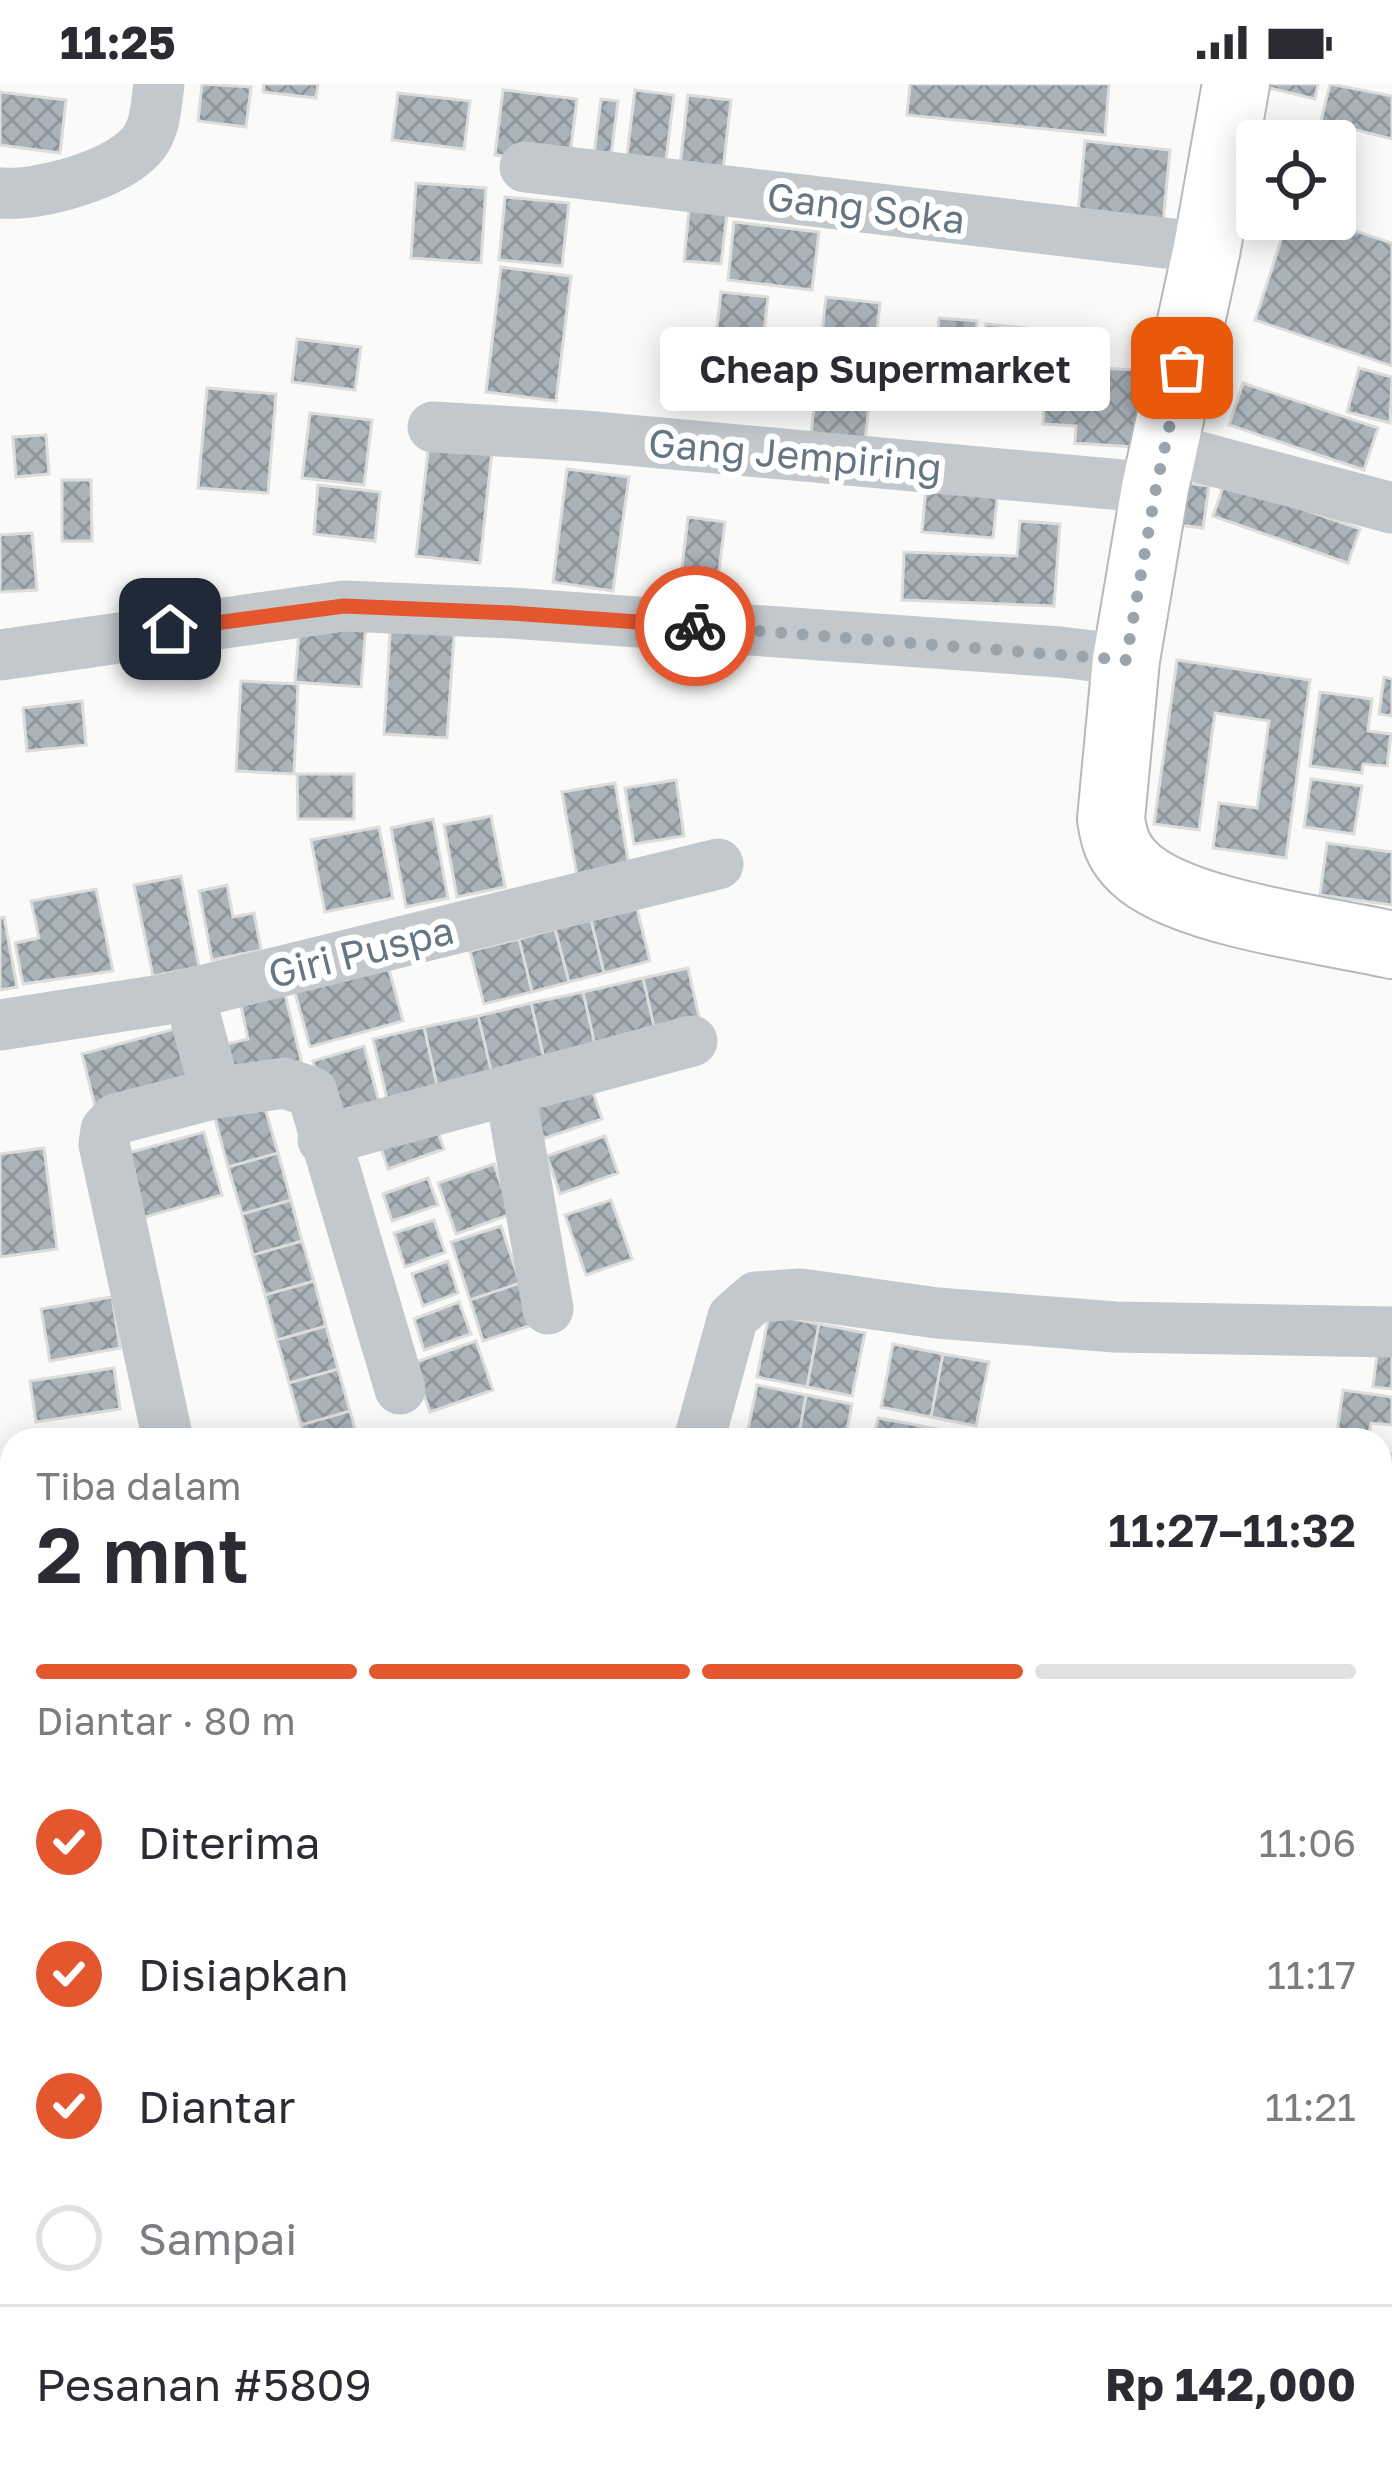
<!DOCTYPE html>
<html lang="id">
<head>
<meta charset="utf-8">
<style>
	:root { --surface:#fff; --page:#f7f7f7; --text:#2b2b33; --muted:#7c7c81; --line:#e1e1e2; --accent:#e4572e }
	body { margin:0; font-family:"Golos Text",sans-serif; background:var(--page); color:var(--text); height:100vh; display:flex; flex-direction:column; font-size:45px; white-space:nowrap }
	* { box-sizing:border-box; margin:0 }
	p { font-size:39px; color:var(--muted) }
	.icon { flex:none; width:66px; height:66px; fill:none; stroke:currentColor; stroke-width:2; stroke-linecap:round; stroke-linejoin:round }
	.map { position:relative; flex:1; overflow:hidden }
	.panel { position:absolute; left:0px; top:1344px; width:1392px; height:1059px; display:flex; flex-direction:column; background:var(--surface); border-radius:36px 36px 0 0; box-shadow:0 6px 30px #0003 }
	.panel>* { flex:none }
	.buttons { position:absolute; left:1236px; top:36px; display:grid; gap:24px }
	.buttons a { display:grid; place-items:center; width:120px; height:120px; border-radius:12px; background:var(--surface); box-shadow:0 6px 30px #0003; font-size:60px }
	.pin { position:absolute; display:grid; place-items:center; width:102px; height:102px; color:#fff; margin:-51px; border-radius:24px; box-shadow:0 6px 18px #0006 }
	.courier { position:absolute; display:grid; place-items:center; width:120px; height:120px; margin:-60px; border:9px solid #e4572e; border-radius:50%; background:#fff; color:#222; box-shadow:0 3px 15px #0007 }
	.bubble { position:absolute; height:84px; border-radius:12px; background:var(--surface); box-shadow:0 6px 30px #0003; font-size:39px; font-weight:600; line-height:84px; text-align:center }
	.head em { font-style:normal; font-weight:600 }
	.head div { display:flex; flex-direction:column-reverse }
	.head { display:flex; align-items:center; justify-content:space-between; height:204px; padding:0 36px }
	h1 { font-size:78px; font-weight:600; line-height:90px }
	.bar { display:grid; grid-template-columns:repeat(4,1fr); gap:18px 12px; align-content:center; height:144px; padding:0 36px }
	.bar i { height:15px; border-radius:9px; background:var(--line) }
	.bar .active { background:var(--accent) }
	.bar p { grid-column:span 4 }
	.line { display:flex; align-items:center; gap:30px; padding:0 36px; border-top:3px solid var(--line) }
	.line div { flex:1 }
	ol { padding:0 36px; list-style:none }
	li { display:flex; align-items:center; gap:36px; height:132px }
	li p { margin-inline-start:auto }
	li .icon { padding:12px; border-radius:50%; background:var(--accent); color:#fff; stroke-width:4 }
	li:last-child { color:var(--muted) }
	li i { width:66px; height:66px; border:6px solid var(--line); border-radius:50% }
	.status { display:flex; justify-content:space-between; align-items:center; height:84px; padding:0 60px; background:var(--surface); direction:ltr }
	.status svg { height:33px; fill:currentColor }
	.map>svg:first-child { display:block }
	.building { fill:url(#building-cross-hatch); stroke:#dcdcda; stroke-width:3 }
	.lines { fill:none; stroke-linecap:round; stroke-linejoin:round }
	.secondary-casing { stroke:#b3babf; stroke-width:70 }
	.street { stroke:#c3c8cc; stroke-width:51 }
	.secondary { stroke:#fff; stroke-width:66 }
	.done { stroke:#99a4ac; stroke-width:12; stroke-dasharray:0 21.6 }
	.route { stroke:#e4572e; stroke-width:15 }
	.labels { text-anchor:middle; stroke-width:12; stroke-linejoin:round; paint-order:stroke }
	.street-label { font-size:39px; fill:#657683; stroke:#fff }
</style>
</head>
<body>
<div class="status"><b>11:25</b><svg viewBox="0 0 49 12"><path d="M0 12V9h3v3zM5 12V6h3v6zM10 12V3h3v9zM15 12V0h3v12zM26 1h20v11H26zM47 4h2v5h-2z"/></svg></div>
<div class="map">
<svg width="1392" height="2402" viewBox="0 0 1392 2402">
	<defs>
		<pattern id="building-cross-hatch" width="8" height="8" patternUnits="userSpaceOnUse" patternTransform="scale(3)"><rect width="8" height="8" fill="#aab3b9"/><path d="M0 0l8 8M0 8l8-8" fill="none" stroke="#8e969c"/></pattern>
	</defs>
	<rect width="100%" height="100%" fill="#fafaf8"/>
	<path class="building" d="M202 0 251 3 246 43 198 37Z
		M264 0H318L316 14 263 8Z
		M910 0H1109L1105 51 907 31Z
		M1253 0H1318L1315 15Z
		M1330 0 1392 12V55L1321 37Z
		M503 6 577 15 569 80 495 71Z
		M635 6 674 11 666 76 627 71Z
		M0 8 66 16 60 69 0 61Z
		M398 9 470 17 464 65 392 56Z
		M688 11 731 16 723 86 680 81Z
		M601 15 618 17 610 80 593 78Z
		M1085 57 1170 66 1163 139 1078 130Z
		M416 99 486 104 481 179 411 174Z
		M505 113 569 119 562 182 499 176Z
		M689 125 727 129 721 180 684 177Z
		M1288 135H1320L1392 159V282L1255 236Z
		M734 138 819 148 812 206 728 196Z
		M501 183 571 192 556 317 486 308Z
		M721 208 768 213 756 318 709 313Z
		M826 213 880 219 865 357 811 351Z
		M939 234 977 237 970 325 932 323Z
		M986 240 1026 244 1017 321 978 316Z
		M297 255 361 263 355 306 292 298Z
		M1046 281 1153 287 1148 364 1075 359 1076 342 1043 340Z
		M1359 284 1392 293 1390 339 1347 328Z
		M1243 299 1378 344 1364 386 1229 341Z
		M207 304 276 310 268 409 198 404Z
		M310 329 372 336 364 401 302 394Z
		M46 351 49 390 16 393 13 353Z
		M429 359 492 366 480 479 416 472Z
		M567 385 629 393 613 507 553 498Z
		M927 391 999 398 993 454 922 448Z
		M62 396H91L92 457H62Z
		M1178 398 1209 402 1203 444 1172 440Z
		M1225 398 1360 445 1348 479 1213 432Z
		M318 401 380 408 375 457 314 450Z
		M688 433 725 438 716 512 679 508Z
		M1020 437 1060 440 1054 522 902 516 904 468 1017 472Z
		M32 449 37 506 0 508V451Z
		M391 534 455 538 447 654 384 650Z
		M300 536 366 540 361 603 295 598Z
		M1177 576 1310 596 1286 774 1213 764 1219 719 1257 724 1269 637 1215 629 1199 746 1154 740Z
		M1384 593 1392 595V632L1379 630Z
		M241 597 298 600 294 690 236 687Z
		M1320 608 1372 615 1368 647 1391 650 1387 682 1363 680 1362 689 1310 682Z
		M82 617 86 661 27 667 23 624Z
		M297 690H354V735H298Z
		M1311 695 1362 702 1354 750 1304 743Z
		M676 696 684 752 634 760 625 704Z
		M615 699 630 788 578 797 562 708Z
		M491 732 505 803 457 813 444 741Z
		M433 735 448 814 406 823 391 744Z
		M379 743 393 814 325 828 311 756Z
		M1327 759 1392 768V821L1320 811Z
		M181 792 199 883 153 892 134 801Z
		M227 801 233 833 254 829 261 866 212 876 199 807Z
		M96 805 113 887 23 900 15 859 39 854 31 817Z
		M637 825 650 877 604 889 591 836Z
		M4 833 17 903 0 906V834Z
		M591 836 604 889 569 898 555 845Z
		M555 845 569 898 532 908 519 855Z
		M519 855 532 908 484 920 470 867Z
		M387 878 403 937 310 963 294 905Z
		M688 884 702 946 657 956 643 894Z
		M643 894 657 956 597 970 583 908Z
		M283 902 302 980 223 999 214 963 248 955 239 912Z
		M583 908 597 970 546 983 531 919Z
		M531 919 546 983 493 994 478 932Z
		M478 932 493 994 438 1006 424 943Z
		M424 943 438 1006 388 1019 373 955Z
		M178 944 192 1004 97 1030 82 970Z
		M364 962 382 1029 331 1044 313 977Z
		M588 993 602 1035 542 1055 528 1014Z
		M263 1017 278 1069 228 1083 214 1031Z
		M436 1042 444 1065 388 1085 380 1061Z
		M204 1048 222 1111 135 1136 117 1072Z
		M605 1052 618 1089 560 1110 547 1072Z
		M44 1064 57 1165 0 1173V1070Z
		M278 1069 291 1116 242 1130 228 1083Z
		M494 1080 511 1130 456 1150 438 1099Z
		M428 1094 438 1121 392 1137 383 1110Z
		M291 1116 302 1157 253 1171 242 1130Z
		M611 1116 632 1175 586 1191 565 1131Z
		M434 1136 445 1168 405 1183 394 1149Z
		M501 1142 520 1199 470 1216 451 1158Z
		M302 1157 314 1197 265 1211 253 1171Z
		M448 1177 458 1209 423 1222 412 1190Z
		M314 1197 326 1242 277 1256 265 1211Z
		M520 1199 532 1241 483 1257 470 1216Z
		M112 1213 120 1264 50 1277 41 1225Z
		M459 1218 471 1250 424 1266 414 1235Z
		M769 1230 819 1240 807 1303 757 1293Z
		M819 1240 865 1249 852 1312 807 1303Z
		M326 1242 338 1285 289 1299 277 1256Z
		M1379 1255 1392 1257V1305L1373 1303Z
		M476 1257 493 1306 430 1328 413 1279Z
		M893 1260 943 1270 931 1333 881 1323Z
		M943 1270 989 1278 976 1342 931 1333Z
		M114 1284 120 1325 36 1338 30 1297Z
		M338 1285 350 1327 301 1341 289 1299Z
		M757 1301 806 1311 798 1356H746Z
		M1343 1306 1392 1313V1341L1371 1339 1368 1356H1336Z
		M806 1311 852 1320 845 1356H798Z
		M350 1327 358 1356H305L301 1341Z
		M878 1334 927 1343 925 1356H873Z
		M927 1343 973 1352V1356H925Z
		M1380 1369 1392 1370 1386 1430 1380 1429Z
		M1380 1441 1392 1442V1489L1380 1488Z
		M12 1476V1561L0 1562V1477Z
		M1380 1547 1392 1549V1608L1380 1606Z
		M1384 1688 1392 1689V1734L1380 1732Z"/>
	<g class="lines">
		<g class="secondary-casing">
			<path id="secondary" d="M1236 0 1207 164 1155 404 1126 576 1111 735C1114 755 1118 769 1134 784 1180 829 1327 846 1392 861"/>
		</g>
		<path class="street" d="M525 83 1207 164
			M0 109C39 112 113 92 141 62 156 46 156 21 159 0
			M433 343 584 352 1155 404
			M1165 364 1392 424
			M0 571 344 522 511 529 1060 568 1126 576
			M189 910 216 1009
			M0 941 168 915 718 780
			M510 1006 548 1225
			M323 1056 692 957
			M168 1356 104 1060 106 1046 116 1035 216 1009 284 999 312 1008 400 1305
			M699 1356 733 1233 756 1213 801 1210 937 1229 1115 1243 1392 1248
			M0 1611 12 1616
			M0 1883 12 1888
			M1380 1991 1392 1992
			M0 2371 12 2332
			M42 2391 65 2402"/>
		<use href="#secondary" class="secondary"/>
	</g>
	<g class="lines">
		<path class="done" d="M695 542 1126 576 1156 404 1182 284"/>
		<path class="route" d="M170 545 344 522 511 529 695 542"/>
	</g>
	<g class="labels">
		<g class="street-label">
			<text transform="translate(866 124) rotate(7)" y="14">Gang Soka</text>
			<text transform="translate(795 371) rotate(5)" y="14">Gang Jempiring</text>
			<text transform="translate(361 868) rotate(-14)" y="14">Giri Puspa</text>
		</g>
	</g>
</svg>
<div class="buttons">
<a><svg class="icon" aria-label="locate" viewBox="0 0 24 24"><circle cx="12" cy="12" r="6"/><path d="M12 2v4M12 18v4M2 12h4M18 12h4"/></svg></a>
</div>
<div class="pin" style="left:1182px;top:284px;background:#ea580c"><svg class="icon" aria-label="bag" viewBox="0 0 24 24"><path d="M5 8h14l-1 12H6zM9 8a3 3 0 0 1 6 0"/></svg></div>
<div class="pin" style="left:170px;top:545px;background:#1f2937"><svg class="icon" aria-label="home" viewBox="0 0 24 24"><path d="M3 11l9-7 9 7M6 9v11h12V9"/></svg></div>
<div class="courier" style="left:695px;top:542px"><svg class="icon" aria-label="bike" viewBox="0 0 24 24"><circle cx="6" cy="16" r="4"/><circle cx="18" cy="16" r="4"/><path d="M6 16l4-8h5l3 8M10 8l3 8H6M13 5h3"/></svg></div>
<div class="bubble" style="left:660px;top:243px;width:450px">Cheap Supermarket</div>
<section class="panel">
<div class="head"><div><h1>2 mnt</h1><p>Tiba dalam</p></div><em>11:27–11:32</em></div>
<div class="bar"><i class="active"></i><i class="active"></i><i class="active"></i><i></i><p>Diantar · 80 m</p></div>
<ol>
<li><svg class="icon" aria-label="check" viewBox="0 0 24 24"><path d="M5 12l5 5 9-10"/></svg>Diterima<p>11:06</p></li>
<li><svg class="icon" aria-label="check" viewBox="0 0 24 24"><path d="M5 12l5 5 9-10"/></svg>Disiapkan<p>11:17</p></li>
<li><svg class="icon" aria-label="check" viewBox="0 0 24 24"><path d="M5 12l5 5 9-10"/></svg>Diantar<p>11:21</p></li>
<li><i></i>Sampai</li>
</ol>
<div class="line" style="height:156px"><div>Pesanan #5809</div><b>Rp 142,000</b></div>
</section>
</div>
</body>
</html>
